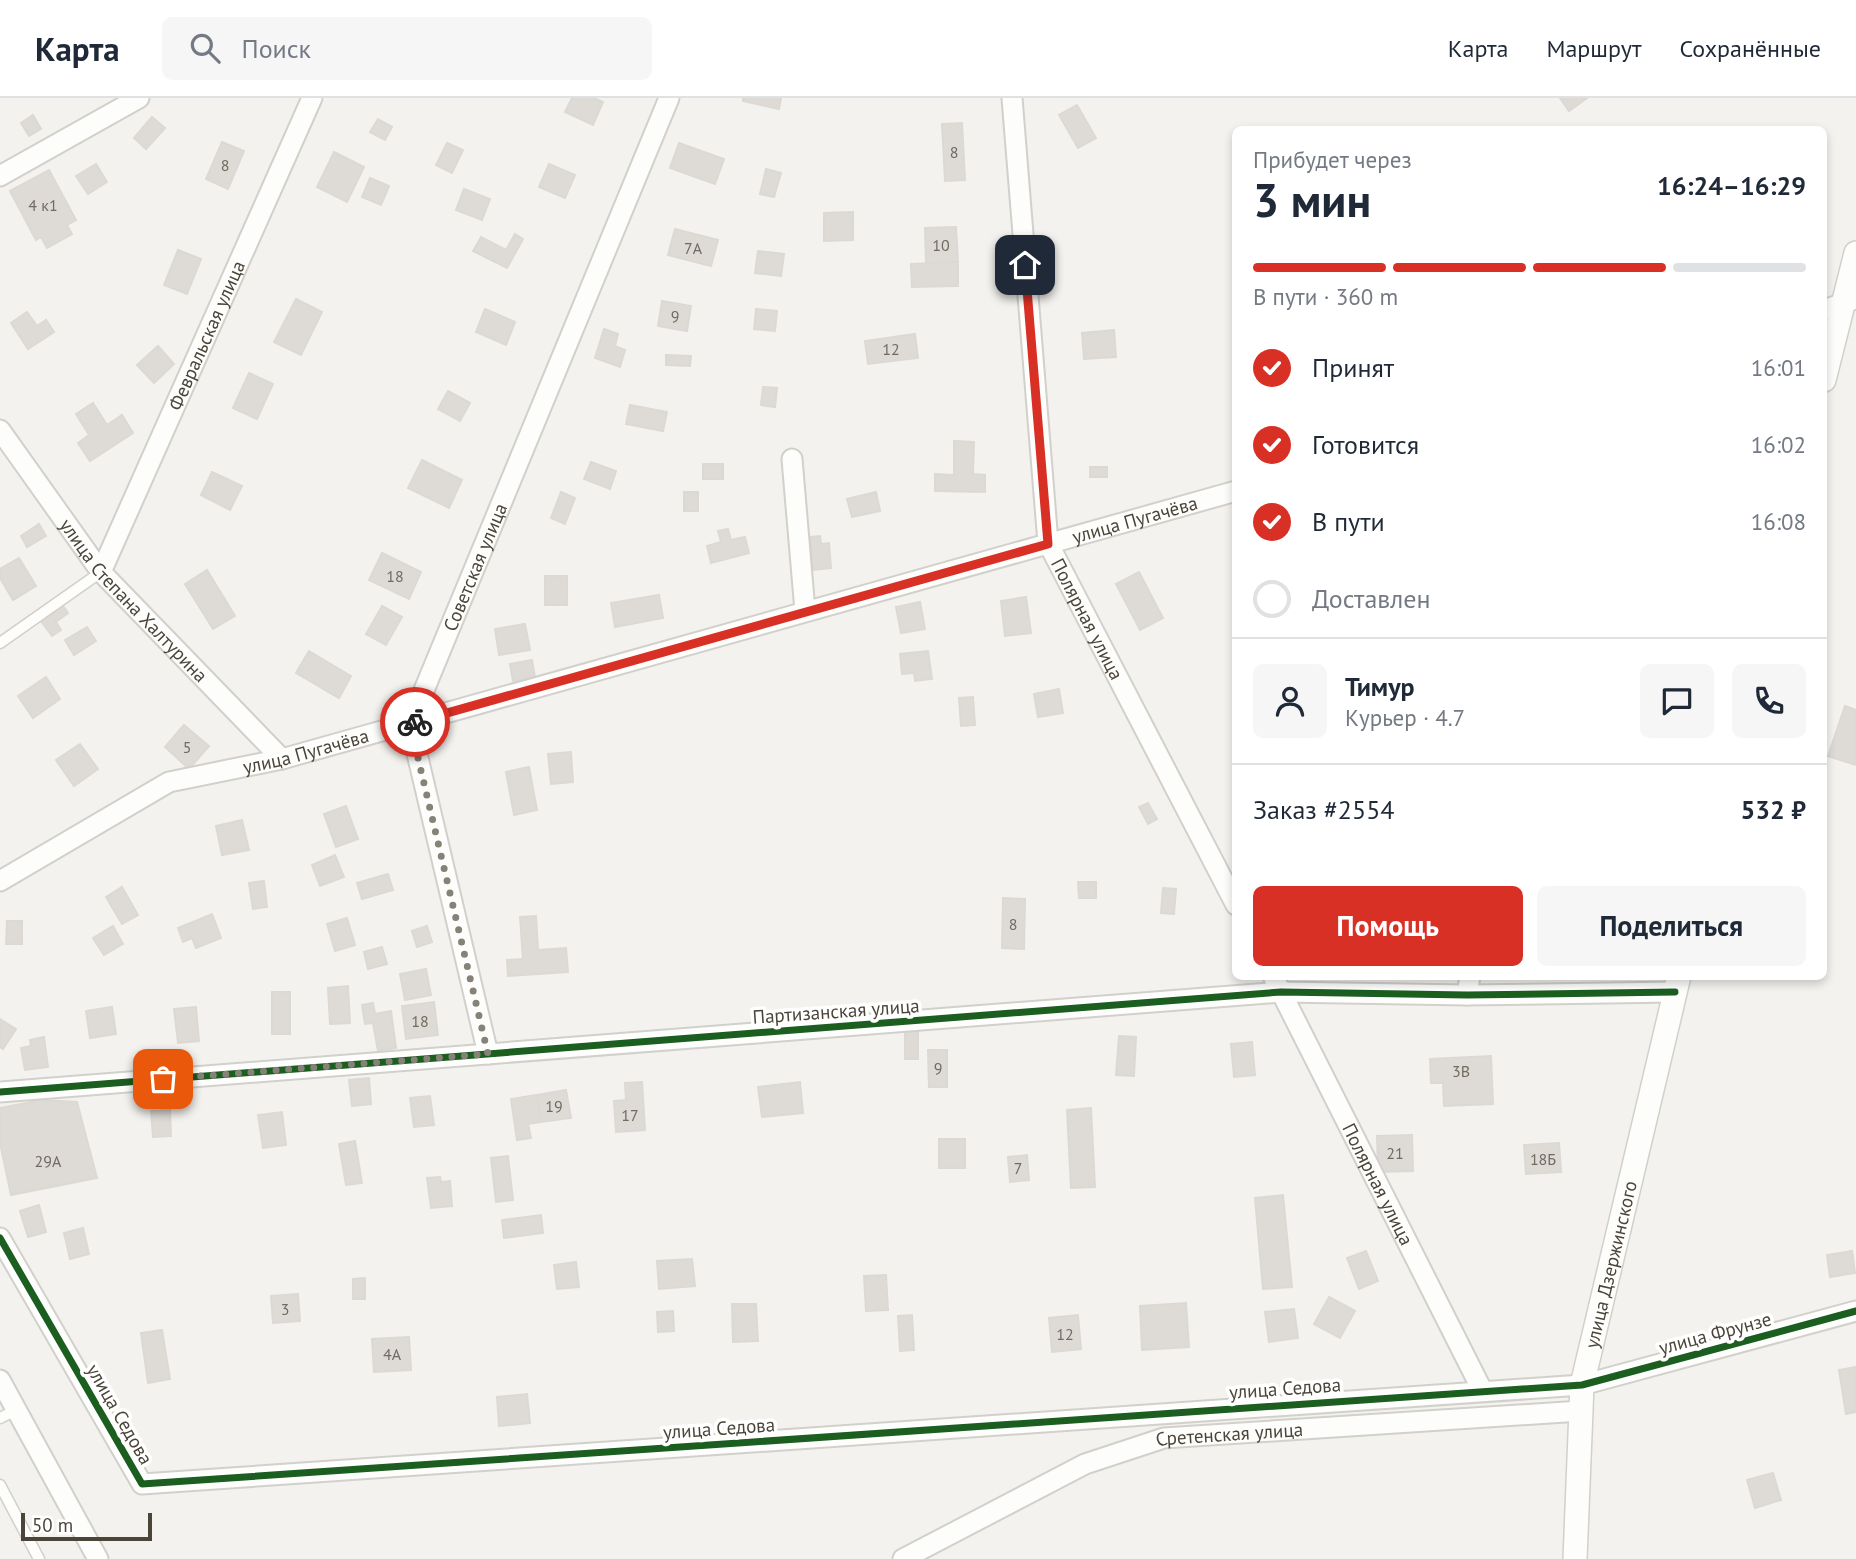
<!DOCTYPE html>
<html lang="ru">
<head>
<meta charset="utf-8">
<style>
	:root { --surface:#fff; --page:#f6f6f7; --text:#1f2937; --muted:#747a83; --line:#e0e1e3; --accent:#d93025 }
	body { margin:0; font-family:"PT Sans",sans-serif; background:var(--page); color:var(--text); height:100vh; display:flex; flex-direction:column; font-size:26px; white-space:nowrap }
	* { box-sizing:border-box; margin:0 }
	p { font-size:23px; color:var(--muted) }
	.icon { flex:none; width:38px; height:38px; fill:none; stroke:currentColor; stroke-width:2; stroke-linecap:round; stroke-linejoin:round }
	.map { position:relative; flex:1; overflow:hidden }
	.details { position:absolute; left:1232px; top:28px; width:595px; height:854px; display:flex; flex-direction:column; background:var(--surface); border-radius:10px; box-shadow:0 4px 10px #0003 }
	.details>* { flex:none }
	.scale { position:absolute; left:21px; bottom:18px; width:131px; box-sizing:border-box; padding-left:7px; border:4px solid #4b4539; border-top:0; font-size:19px; line-height:24px; white-space:nowrap; color:#4b4539; -webkit-text-stroke:5px #fff; paint-order:stroke }
	.pin { position:absolute; display:grid; place-items:center; width:60px; height:60px; color:#fff; margin:-30px; border-radius:14px; box-shadow:0 4px 10px #0006 }
	.courier { position:absolute; display:grid; place-items:center; width:70px; height:70px; margin:-35px; border:5px solid #d93025; border-radius:50%; background:#fff; color:#222; box-shadow:0 2px 9px #0007 }
	.head em { font-style:normal; font-weight:700 }
	.head div { display:flex; flex-direction:column-reverse }
	.head { display:flex; align-items:center; justify-content:space-between; height:119px; padding:0 21px }
	h1 { font-size:46px; font-weight:700; line-height:52px }
	.bar { display:grid; grid-template-columns:repeat(4,1fr); gap:10px 7px; align-content:center; height:84px; padding:0 21px }
	.bar i { height:9px; border-radius:5px; background:var(--line) }
	.bar .active { background:var(--accent) }
	.bar p { grid-column:span 4 }
	.line { display:flex; align-items:center; gap:18px; padding:0 21px; border-top:2px solid var(--line) }
	.line div { flex:1 }
	.round { display:grid; place-items:center; flex:none; width:74px; height:74px; border-radius:10px; background:var(--page) }
	ol { padding:0 21px; list-style:none }
	li { display:flex; align-items:center; gap:21px; height:77px }
	li p { margin-inline-start:auto }
	li .icon { padding:7px; border-radius:50%; background:var(--accent); color:#fff; stroke-width:4 }
	li:last-child { color:var(--muted) }
	li i { width:38px; height:38px; border:4px solid var(--line); border-radius:50% }
	.button { display:flex; gap:14px; margin-top:auto; padding:14px 21px }
	.button a { flex:1; height:80px; border-radius:10px; background:var(--accent); color:#fff; font-size:28px; font-weight:700; line-height:80px; text-align:center }
	.button a+a { background:var(--page); color:var(--text) }
	header { display:flex; align-items:center; gap:42px; box-sizing:border-box; height:98px; padding:0 35px; background:var(--surface); border-bottom:2px solid var(--line) }
	header strong { font-size:33px }
	nav { display:flex; gap:38px; margin-inline-start:auto; font-size:24px }
	.search { width:490px; height:63px; background:var(--page); display:flex; align-items:center; gap:18px; box-sizing:border-box; padding:0 24px; border-radius:10px; color:var(--muted); font-size:26px }
	.map>svg:first-child { display:block }
	.building { fill:#dedbd6; stroke:#dcd9d4; stroke-width:2 }
	.lines { fill:none; stroke-linecap:round; stroke-linejoin:round }
	.service-casing { stroke:#d2d0cb; stroke-width:13 }
	.minor-casing { stroke:#d2d0cb; stroke-width:23 }
	.tertiary-casing { stroke:#d2d0cb; stroke-width:26 }
	.service { stroke:#fdfdfc; stroke-width:10 }
	.minor { stroke:#fdfdfc; stroke-width:19 }
	.tertiary { stroke:#fdfdfc; stroke-width:23 }
	.cycleway-casing { stroke:#fff; stroke-width:11 }
	.cycleway { stroke:#1b5e20; stroke-width:7 }
	.done { stroke:#868278; stroke-width:7; stroke-dasharray:0 12.6 }
	.route { stroke:#d93025; stroke-width:9 }
	.labels { text-anchor:middle; stroke-width:7; stroke-linejoin:round; paint-order:stroke }
	.number-label { font-size:16px; fill:#706b61 }
	.street-label { font-size:19px; fill:#4b4539; stroke:#fff }
</style>
</head>
<body>
<header>
<strong>Карта</strong>
<div class="search"><svg class="icon" aria-label="search" viewBox="0 0 24 24"><circle cx="10" cy="10" r="6"/><path d="M15 15l6 6"/></svg>Поиск</div>
<nav><a>Карта</a><a>Маршрут</a><a>Сохранённые</a></nav>
</header>
<div class="map">
<svg width="1856" height="1461" viewBox="0 0 1856 1461">
	<rect width="100%" height="100%" fill="#f4f2ee"/>
	<path class="building" d="M572 0H594L603 4 593 27 565 14Z
		M743 0H781L779 11 743 3Z
		M1560 0H1587L1569 13Z
		M1077 7 1096 40 1078 50 1059 17Z
		M33 17 41 31 29 38 21 25Z
		M152 19 165 30 146 51 134 40Z
		M378 21 392 29 385 42 370 34Z
		M962 25 965 82 945 83 942 26Z
		M222 44 244 53 228 91 206 81Z
		M447 45 463 52 452 75 436 67Z
		M679 45 724 61 715 86 670 70Z
		M334 54 364 69 347 104 317 89Z
		M96 66 107 84 88 96 76 78Z
		M549 66 575 77 565 100 539 89Z
		M766 71 781 75 774 99 760 96Z
		M49 72 76 122 67 127 72 136 47 150 41 139 36 142 10 93Z
		M370 80 389 88 381 107 362 99Z
		M464 91 490 101 482 122 456 112Z
		M853 114V142L824 143V115Z
		M956 129 958 164 926 165 925 130Z
		M675 131 718 142 711 168 668 157Z
		M515 136 523 141 507 170 473 153 481 139 506 152Z
		M178 152 201 161 187 196 164 187Z
		M758 153 784 156 781 178 755 175Z
		M958 164V188L912 189 911 166Z
		M296 201 322 214 301 257 274 244Z
		M662 203 691 208 687 233 658 228Z
		M485 211 515 224 506 247 476 234Z
		M756 211 777 213 775 233 754 231Z
		M27 214 37 228 46 222 54 234 28 251 11 225Z
		M604 231 618 236 615 248 625 252 620 269 595 260Z
		M1114 232 1116 259 1084 261 1082 235Z
		M915 236 918 260 868 266 865 243Z
		M158 248 174 266 154 285 137 267Z
		M666 257 691 258 690 268 666 267Z
		M249 275 273 286 257 321 233 310Z
		M763 289 777 290 775 309 761 307Z
		M448 293 470 305 460 323 438 311Z
		M93 305 107 327 122 317 133 335 90 363 78 345 89 337 76 316Z
		M630 307 667 314 663 333 626 326Z
		M954 343 974 344 973 376 985 377V394L935 393V376L954 377Z
		M422 362 462 382 449 410 408 390Z
		M591 364 616 373 610 391 584 381Z
		M703 366H723V381H703Z
		M1090 369H1107V379H1090Z
		M212 374 242 388 230 412 201 397Z
		M561 394 575 400 565 426 551 420Z
		M684 394H698V413H684Z
		M876 394 880 413 852 419 847 401Z
		M39 426 46 438 27 449 21 438Z
		M728 431 731 442 745 439 749 455 711 465 707 448 721 444 718 433Z
		M820 438 821 446 829 445 831 470 813 472 810 439Z
		M382 455 421 474 409 501 369 482Z
		M19 460 36 488 13 502 0 480V471Z
		M207 472 235 518 213 531 185 486Z
		M1139 474 1163 520 1140 532 1116 486Z
		M545 478H567V507H545Z
		M659 497 663 520 615 529 611 505Z
		M1026 499 1031 535 1005 538 1001 503Z
		M920 504 925 531 901 535 896 509Z
		M63 508 68 515 56 524 61 532 52 538 41 523Z
		M382 508 402 519 386 547 366 536Z
		M525 526 530 552 499 557 495 531Z
		M87 529 96 543 74 557 65 542Z
		M309 553 351 578 339 600 296 575Z
		M928 553 932 581 915 583 914 575 902 576 900 556Z
		M532 562 535 579 513 583 510 566Z
		M46 579 60 601 33 620 18 598Z
		M1059 591 1063 615 1038 619 1034 596Z
		M973 599 975 627 961 628 959 600Z
		M1845 608 1856 612V667L1828 658Z
		M184 627 209 648 189 671 165 649Z
		M80 646 98 671 74 688 56 662Z
		M571 654 573 684 551 686 548 656Z
		M529 669 537 712 514 717 506 674Z
		M1148 705 1157 721 1148 726 1139 709Z
		M346 708 358 741 336 749 324 716Z
		M242 722 249 752 222 757 216 728Z
		M335 757 344 779 320 788 312 767Z
		M388 776 393 792 362 801 357 785Z
		M264 783 267 809 253 811 249 785Z
		M1078 784H1096V800H1079Z
		M122 789 138 817 122 826 106 799Z
		M1163 790 1176 791 1174 816 1161 815Z
		M1003 800 1025 801 1024 851 1002 850Z
		M212 816 221 840 196 850 192 840 183 844 178 830Z
		M536 818 538 852 566 850 568 874 508 878 507 862 523 861 520 819Z
		M347 820 355 847 335 853 327 826Z
		M7 823H22V846H6Z
		M113 828 123 846 104 857 93 840Z
		M427 828 432 844 417 849 412 833Z
		M382 849 387 866 368 871 364 854Z
		M426 871 431 897 405 902 400 876Z
		M348 888 350 925 330 926 328 890Z
		M272 894H290V936H272Z
		M434 904 438 937 406 941 402 908Z
		M373 905 375 916 391 913 396 950 378 953 373 925 365 926 362 907Z
		M112 909 116 936 90 940 86 913Z
		M196 909 199 943 178 945 174 911Z
		M0 921 16 931 3 951 0 949Z
		M905 932H918V961H905Z
		M1119 938 1136 939 1134 978 1116 977Z
		M44 939 48 969 25 972 21 950 31 948 30 942Z
		M1252 944 1255 977 1234 979 1231 946Z
		M928 952H947V989H929Z
		M1491 958 1493 1006 1444 1008 1443 985H1431L1430 961Z
		M369 980 371 1006 352 1008 349 982Z
		M642 984 645 1032 616 1034 614 1003 626 1002 625 985Z
		M800 984 803 1015 762 1019 758 989Z
		M566 992 571 1020 541 1024 537 997Z
		M537 997 541 1024 528 1026 531 1040 517 1042 511 1001Z
		M430 998 434 1027 414 1029 410 1000Z
		M42 1002 77 1004 97 1080 11 1097 0 1045V1010Z
		M1091 1010 1095 1089 1071 1090 1067 1012Z
		M170 1012 171 1038 153 1039 151 1013Z
		M282 1014 286 1047 263 1050 258 1017Z
		M1412 1037 1413 1073 1378 1074 1377 1038Z
		M939 1041H965V1070H939Z
		M355 1043 362 1085 346 1087 339 1046Z
		M1559 1045 1561 1074 1526 1076 1524 1047Z
		M1027 1057 1029 1082 1010 1084 1008 1059Z
		M508 1058 513 1102 496 1104 491 1060Z
		M440 1079 441 1084 450 1083 452 1108 431 1110 427 1080Z
		M1283 1097 1292 1189 1263 1191 1255 1100Z
		M39 1107 46 1134 28 1139 20 1113Z
		M541 1117 543 1135 504 1140 502 1122Z
		M83 1130 89 1156 70 1161 64 1135Z
		M1366 1153 1378 1183 1359 1191 1347 1160Z
		M1852 1153 1855 1175 1830 1179 1827 1157Z
		M692 1161 695 1188 659 1191 657 1163Z
		M576 1164 579 1189 557 1191 554 1167Z
		M886 1177 888 1212 866 1213 864 1178Z
		M365 1180V1201H353V1181Z
		M298 1196 300 1223 273 1225 271 1198Z
		M1329 1199 1355 1213 1340 1240 1314 1226Z
		M1186 1205 1189 1249 1142 1252 1140 1208Z
		M732 1206H756L758 1243 733 1244Z
		M1294 1211 1298 1240 1269 1244 1265 1214Z
		M673 1213 674 1233 658 1234 657 1214Z
		M912 1217 914 1252 900 1253 898 1218Z
		M1078 1217 1081 1251 1052 1254 1049 1220Z
		M162 1232 170 1281 148 1285 141 1235Z
		M409 1239 411 1272 374 1274 372 1241Z
		M1856 1269V1314L1846 1316 1839 1272Z
		M527 1296 530 1325 499 1328 497 1299Z
		M1773 1375 1781 1402 1755 1410 1747 1382Z"/>
	<g class="lines">
		<g class="service-casing">
			<path id="service" d="M0 545 101 474
				M0 1320 16 1312
				M0 1387 39 1461"/>
		</g>
		<g class="minor-casing">
			<g id="minor">
				<path id="s1" d="M1012 0 1048 445 1236 807"/>
				<path d="M0 78 139 0"/>
				<path d="M1824 212 1855 201"/>
				<path id="s2" d="M0 332 101 474 282 661"/>
				<path d="M792 361 805 513"/>
				<path id="s3" d="M101 474 312 0"/>
				<path id="s4" d="M0 783 169 684 282 661 1236 393"/>
				<path id="s5" d="M1273 878 1482 1292"/>
				<path d="M1467 897 1470 878"/>
				<path id="s6" d="M488 956 410 626 669 0"/>
				<path d="M0 994 1281 894 1467 897 1675 894"/>
				<path d="M0 1140 142 1386 1582 1287 1856 1213"/>
				<path d="M0 1282 98 1461"/>
				<path id="s7" d="M903 1461 1085 1366 1164 1340 1581 1313"/>
			</g>
		</g>
		<g class="tertiary-casing">
			<g id="tertiary">
				<path d="M1824 282 1856 155"/>
				<path id="s8" d="M1575 1461 1582 1287 1679 878"/>
			</g>
		</g>
		<use href="#service" class="service"/>
		<use href="#minor" class="minor"/>
		<use href="#tertiary" class="tertiary"/>
		<g class="cycleway-casing">
			<path id="cycleway" d="M0 994 1281 894 1467 897 1675 894
				M0 1140 142 1386 1582 1287 1856 1213"/>
		</g>
		<use href="#cycleway" class="cycleway"/>
	</g>
	<g class="lines">
		<path class="done" d="M163 981 488 956 410 626 415 624"/>
		<path class="route" d="M415 624 1048 446 1025 167"/>
	</g>
	<g class="labels">
		<g class="number-label">
			<text x="954" y="60">8</text>
			<text x="225" y="73">8</text>
			<text x="43" y="113">4 к1</text>
			<text x="941" y="153">10</text>
			<text x="693" y="156">7А</text>
			<text x="675" y="224">9</text>
			<text x="891" y="257">12</text>
			<text x="395" y="484">18</text>
			<text x="187" y="655">5</text>
			<text x="1013" y="832">8</text>
			<text x="420" y="929">18</text>
			<text x="938" y="976">9</text>
			<text x="1461" y="979">3В</text>
			<text x="554" y="1014">19</text>
			<text x="630" y="1023">17</text>
			<text x="1395" y="1061">21</text>
			<text x="1543" y="1067">18Б</text>
			<text x="48" y="1069">29А</text>
			<text x="1018" y="1076">7</text>
			<text x="285" y="1217">3</text>
			<text x="1065" y="1242">12</text>
			<text x="392" y="1262">4А</text>
		</g>
		<g class="street-label">
			<text dy="7" stroke="none"><textPath href="#s3" startOffset="259">Февральская улица</textPath></text>
			<text dy="7" stroke="none"><textPath href="#s4" startOffset="1197">улица Пугачёва</textPath></text>
			<text dy="7" stroke="none"><textPath href="#s6" startOffset="509">Советская улица</textPath></text>
			<text dy="7" stroke="none"><textPath href="#s2" startOffset="217">улица Степана Халтурина</textPath></text>
			<text dy="7" stroke="none"><textPath href="#s1" startOffset="532">Полярная улица</textPath></text>
			<text dy="7" stroke="none"><textPath href="#s4" startOffset="336">улица Пугачёва</textPath></text>
			<text transform="translate(836 913) rotate(-4)" y="7">Партизанская улица</text>
			<text dy="7" stroke="none"><textPath href="#s5" startOffset="233">Полярная улица</textPath></text>
			<text dy="7" stroke="none"><textPath href="#s8" startOffset="298">улица Дзержинского</textPath></text>
			<text transform="translate(1715 1235) rotate(-15)" y="7">улица Фрунзе</text>
			<text transform="translate(1285 1290) rotate(-4)" y="7">улица Седова</text>
			<text transform="translate(120 1316) rotate(60)" y="7">улица Седова</text>
			<text transform="translate(719 1330) rotate(-4)" y="7">улица Седова</text>
			<text dy="7" stroke="none"><textPath href="#s7" startOffset="354">Сретенская улица</textPath></text>
		</g>
	</g>
</svg>
<div class="scale">50 m</div>
<div class="pin" style="left:163px;top:981px;background:#ea580c"><svg class="icon" aria-label="bag" viewBox="0 0 24 24"><path d="M5 8h14l-1 12H6zM9 8a3 3 0 0 1 6 0"/></svg></div>
<div class="pin" style="left:1025px;top:167px;background:#1f2937"><svg class="icon" aria-label="home" viewBox="0 0 24 24"><path d="M3 11l9-7 9 7M6 9v11h12V9"/></svg></div>
<div class="courier" style="left:415px;top:624px"><svg class="icon" aria-label="bike" viewBox="0 0 24 24"><circle cx="6" cy="16" r="4"/><circle cx="18" cy="16" r="4"/><path d="M6 16l4-8h5l3 8M10 8l3 8H6M13 5h3"/></svg></div>
<section class="details">
<div class="head"><div><h1>3 мин</h1><p>Прибудет через</p></div><em>16:24–16:29</em></div>
<div class="bar"><i class="active"></i><i class="active"></i><i class="active"></i><i></i><p>В пути · 360 m</p></div>
<ol>
<li><svg class="icon" aria-label="check" viewBox="0 0 24 24"><path d="M5 12l5 5 9-10"/></svg>Принят<p>16:01</p></li>
<li><svg class="icon" aria-label="check" viewBox="0 0 24 24"><path d="M5 12l5 5 9-10"/></svg>Готовится<p>16:02</p></li>
<li><svg class="icon" aria-label="check" viewBox="0 0 24 24"><path d="M5 12l5 5 9-10"/></svg>В пути<p>16:08</p></li>
<li><i></i>Доставлен</li>
</ol>
<div class="line" style="height:126px"><a class="round"><svg class="icon" aria-label="person" viewBox="0 0 24 24"><circle cx="12" cy="8" r="4"/><path d="M4 21q1-7 8-7t8 7"/></svg></a><div><b>Тимур</b><p>Курьер · 4.7</p></div><a class="round"><svg class="icon" aria-label="chat" viewBox="0 0 24 24"><path d="M4 5h16v11H9l-5 4z"/></svg></a><a class="round"><svg class="icon" aria-label="phone" viewBox="0 0 24 24"><path d="M5 4h4l2 5-3 2q2 4 5 5l2-3 5 2v4C11 20 4 13 5 4z"/></svg></a></div>
<div class="line" style="height:91px"><div>Заказ #2554</div><b>532 ₽</b></div>
<div class="button"><a>Помощь</a><a>Поделиться</a></div>
</section>
</div>
</body>
</html>
